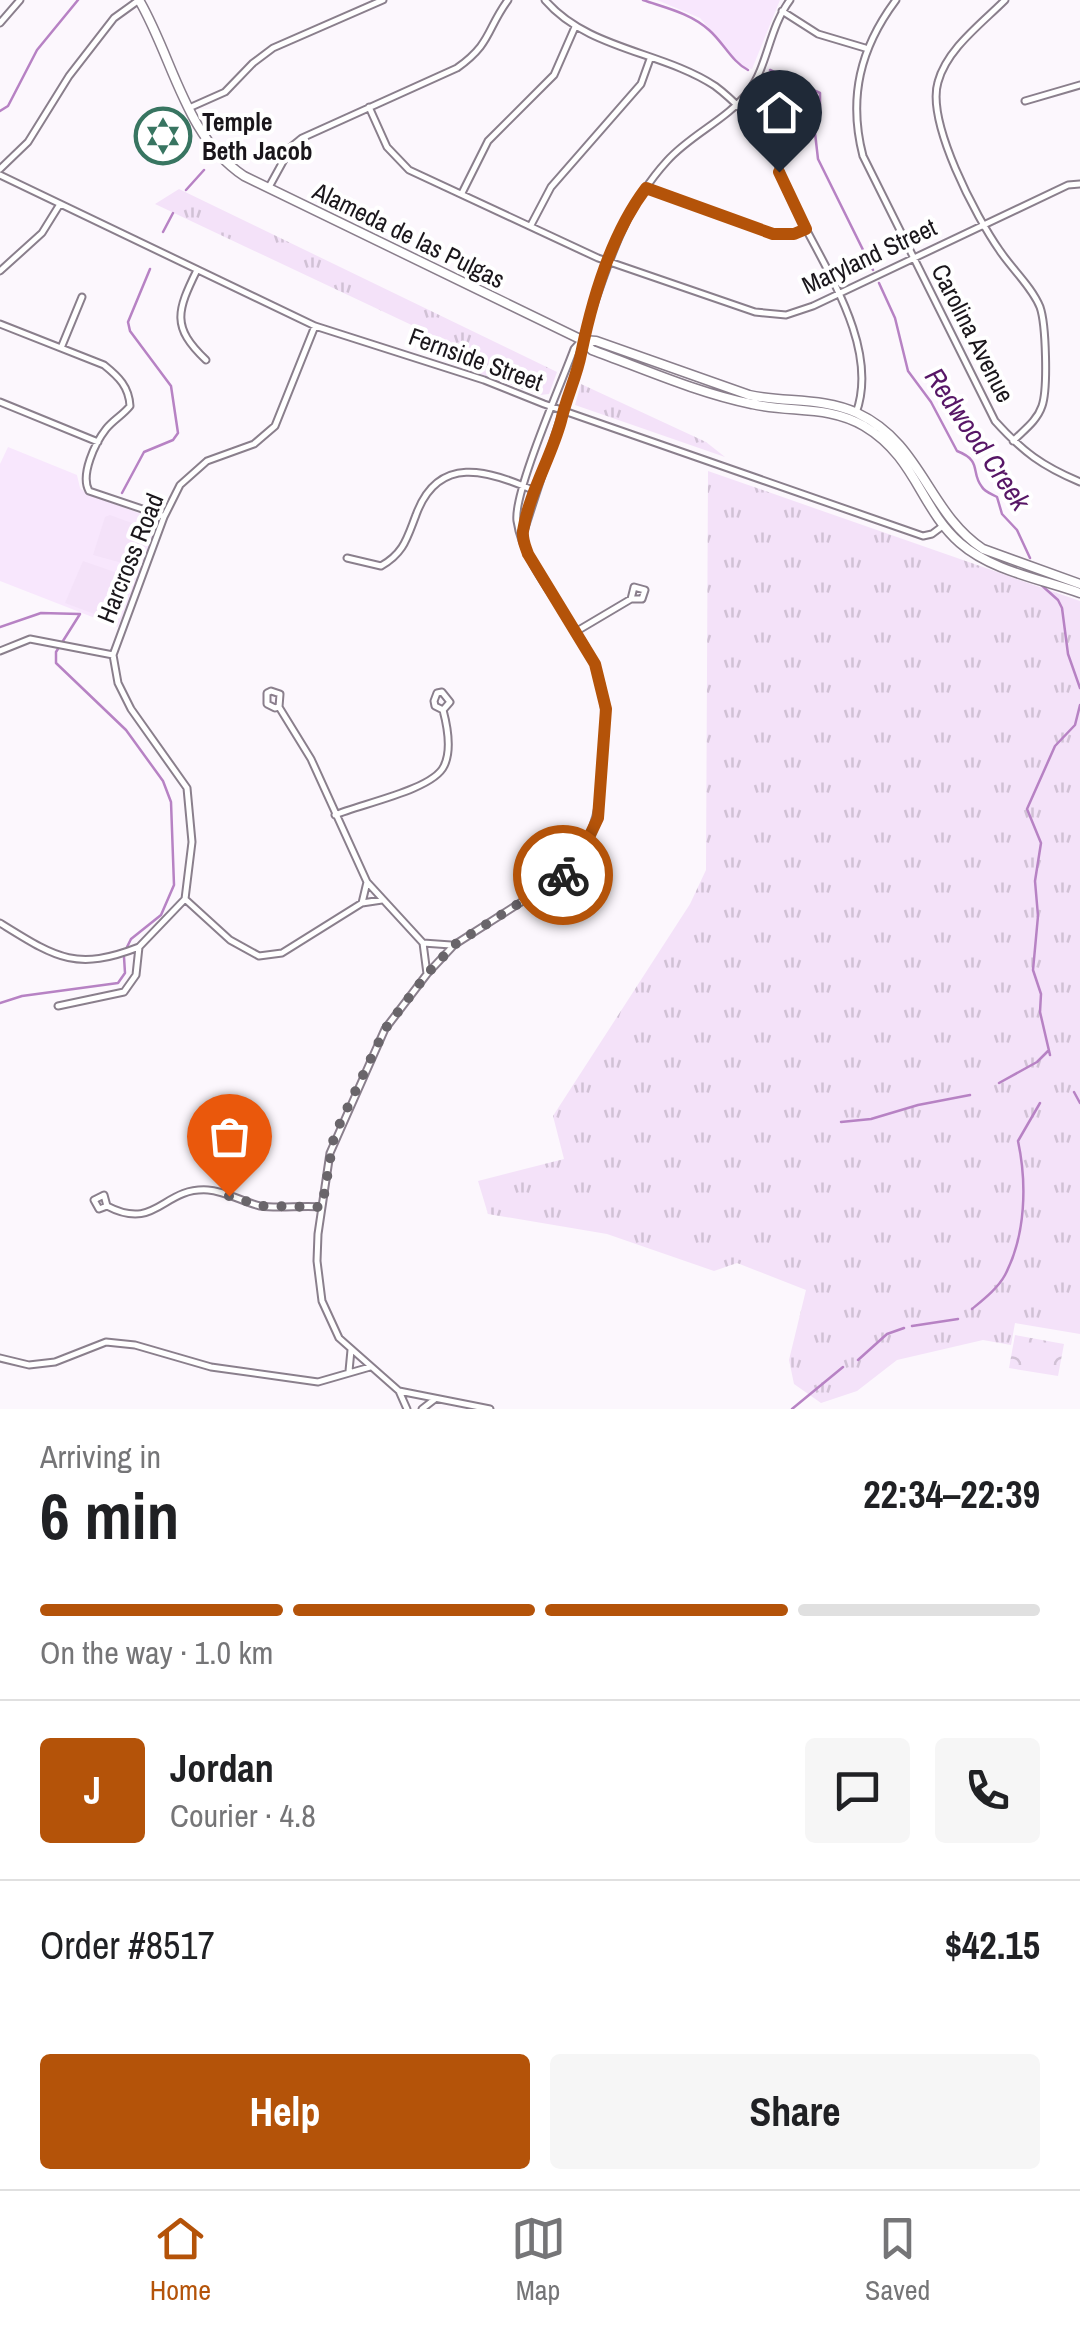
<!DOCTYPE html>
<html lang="en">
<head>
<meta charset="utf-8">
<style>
	:root { --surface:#fff; --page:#f6f6f6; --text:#202124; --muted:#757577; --line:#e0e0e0; --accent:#b45309 }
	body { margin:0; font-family:"Archivo Narrow",sans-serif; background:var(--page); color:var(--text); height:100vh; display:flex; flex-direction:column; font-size:38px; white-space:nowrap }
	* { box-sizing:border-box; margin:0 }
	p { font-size:32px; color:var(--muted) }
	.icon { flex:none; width:55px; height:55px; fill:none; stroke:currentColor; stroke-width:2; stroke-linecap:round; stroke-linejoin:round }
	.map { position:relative; height:1409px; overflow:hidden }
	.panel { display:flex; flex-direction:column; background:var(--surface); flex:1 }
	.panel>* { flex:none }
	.pin { position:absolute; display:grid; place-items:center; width:85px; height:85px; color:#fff; margin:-102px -42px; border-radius:50% 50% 50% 0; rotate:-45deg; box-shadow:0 0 10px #0007 }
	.pin .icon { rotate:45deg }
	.courier { position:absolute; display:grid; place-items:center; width:100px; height:100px; margin:-50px; border:8px solid #b45309; border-radius:50%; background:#fff; color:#222; box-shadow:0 2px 12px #0007 }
	.headline em { font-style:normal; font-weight:700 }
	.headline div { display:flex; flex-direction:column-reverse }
	.headline { display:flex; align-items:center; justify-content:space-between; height:170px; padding:0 40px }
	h1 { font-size:65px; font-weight:700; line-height:75px }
	.bar { display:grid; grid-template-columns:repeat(4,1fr); gap:15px 10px; align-content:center; height:120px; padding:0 40px }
	.bar i { height:12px; border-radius:8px; background:var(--line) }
	.bar .on { background:var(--accent) }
	.bar p { grid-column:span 4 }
	.line { display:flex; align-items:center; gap:25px; padding:0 40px; border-top:2px solid var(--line) }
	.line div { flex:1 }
	.round { display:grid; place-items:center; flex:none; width:105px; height:105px; border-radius:10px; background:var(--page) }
	.action { display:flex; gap:20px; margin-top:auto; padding:20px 40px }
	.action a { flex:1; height:115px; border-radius:10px; background:var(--accent); color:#fff; font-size:40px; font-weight:700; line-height:115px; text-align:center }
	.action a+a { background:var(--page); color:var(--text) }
	.tabs { display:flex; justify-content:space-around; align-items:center; height:140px; border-top:2px solid var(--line); background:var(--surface); font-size:28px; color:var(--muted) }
	.tabs a { display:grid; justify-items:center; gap:5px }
	.tabs .on { color:var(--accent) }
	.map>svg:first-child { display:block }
	.built { fill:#f8e7fd }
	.grass { fill:url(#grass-tufts) }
	.park { fill:url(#park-crowns) }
	.pitch { fill:#f4e2f9 }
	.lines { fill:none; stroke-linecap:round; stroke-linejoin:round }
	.stream { stroke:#b782c4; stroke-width:2.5 }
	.street-casing { stroke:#8a7f8c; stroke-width:9 }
	.secondary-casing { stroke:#8a7f8c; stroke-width:11 }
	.street { stroke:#fff; stroke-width:5 }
	.secondary { stroke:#fff; stroke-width:8 }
	.done { stroke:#69656a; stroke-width:10; stroke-dasharray:0 18 }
	.route { stroke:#b45309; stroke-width:12 }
	.labels { text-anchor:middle; stroke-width:8; stroke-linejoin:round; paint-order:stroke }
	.poi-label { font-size:25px; font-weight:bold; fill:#1a161b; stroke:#fff; text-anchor:start }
	.street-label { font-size:25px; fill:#1a161b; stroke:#fff }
	.water-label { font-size:28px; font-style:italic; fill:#571666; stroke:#fff }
</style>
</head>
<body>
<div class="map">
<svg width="1080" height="1409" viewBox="0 0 1080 1409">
	<defs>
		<pattern id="grass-tufts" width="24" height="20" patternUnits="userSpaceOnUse" patternTransform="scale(2.5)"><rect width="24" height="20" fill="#f4e2f9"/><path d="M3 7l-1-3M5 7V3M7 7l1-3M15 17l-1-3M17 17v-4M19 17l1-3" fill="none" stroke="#d1c1d5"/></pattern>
		<pattern id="park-crowns" width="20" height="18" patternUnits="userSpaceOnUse" patternTransform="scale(2.5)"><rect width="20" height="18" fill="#f4e2f9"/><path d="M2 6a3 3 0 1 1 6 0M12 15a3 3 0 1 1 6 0" fill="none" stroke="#d1c1d5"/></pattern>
	</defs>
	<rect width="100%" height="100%" fill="#fcf7fd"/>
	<path class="built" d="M657 0H780L752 69 742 67 700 18Z
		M8 447 77 475 80 488 87 494 161 521 118 627 0 581V464Z"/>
	<path class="grass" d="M179 189 557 372 549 394 540 395 441 360 442 344 437 337 155 204Z
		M581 384 706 442 725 457 575 405Z
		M708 471 1080 601V1334L1015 1323 1011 1345 983 1340 897 1360 857 1391 821 1403 794 1384 789 1360 806 1290 737 1263 714 1271 607 1234 488 1214 478 1181 564 1159 553 1116 690 904 706 870Z"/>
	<path class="park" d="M1015 1335 1064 1344 1058 1376 1009 1368Z"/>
	<path class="pitch" d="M110 515 151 530 137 567 93 555 105 517Z
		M83 561 132 578 113 621 65 603Z"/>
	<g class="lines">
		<path class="stream" d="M643 0C666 8 690 13 709 30 723 42 732 62 748 70
			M770 70 820 93V115L815 133 818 159 873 270
			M0 111 8 106 37 50 78 0
			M186 190 204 170
			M163 232 173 213
			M879 283 895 318 908 371 931 402 957 451C983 461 970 472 982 487 985 492 992 494 997 497L1002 514 1017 530 1030 558
			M122 493 144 452 173 440 178 433 171 386 130 331 128 322 150 269
			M1039 583 1058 600 1062 608 1068 654 1080 688
			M0 627 41 613 80 614 56 652V663L126 730 163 781 171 802 174 885 161 915 131 939 126 949
			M0 1003 22 996 118 983 125 973 124 957
			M1050 1055 1040 1012 1041 994 1033 970 1038 916 1035 881 1041 843 1027 809 1055 746 1075 725 1080 705
			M999 1083 1037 1062 1048 1051
			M1074 1092 1080 1103
			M841 1122 871 1119 918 1105 970 1095
			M972 1309C984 1299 998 1288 1005 1275 1026 1235 1027 1183 1018 1141L1040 1103
			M912 1326 958 1319
			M858 1360 887 1334 904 1328
			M792 1409 843 1367"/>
		<g class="street-casing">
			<path id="street" d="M545 0C588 50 662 51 715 86 730 97 765 131 773 147 778 159 779 173 784 184 811 250 883 340 856 413
				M896 0C860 48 848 98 863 156L995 421C1023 452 1042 466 1080 482
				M1005 0C981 24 947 49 938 82 926 122 976 217 1000 251 1012 269 1032 287 1040 307 1046 324 1048 389 1042 406 1037 421 1024 430 1013 441
				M782 11 818 34 865 48
				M0 23 20 0
				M1025 101 1080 85
				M369 107 387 147 409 170 598 258 755 312 786 315 813 306 1068 185 1080 184
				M189 108 225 92 253 63 273 48 383 0
				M0 169 28 142 69 76 114 18 139 0
				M0 175 315 326 484 380 544 404 923 536 932 534 944 525
				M269 187 291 147 302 138 457 68C492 43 486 30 508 0
				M646 188 773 234H794L805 229
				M462 193 488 141 554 75 575 27
				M531 225 551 187 641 84 650 59
				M197 270C177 311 171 327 206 360
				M0 271 42 233 60 204
				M0 324 104 365C119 377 129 387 130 406 123 415 113 420 106 429 95 443 80 475 89 491L163 516
				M61 348 82 297
				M0 402 98 442
				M523 534 582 352V340C604 277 621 211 667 161 691 134 727 120 749 91 768 65 769 28 790 0
				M347 558 381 566C404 553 407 538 416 515 438 454 488 470 535 491
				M577 631 631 599H642L645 590 634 587 631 599
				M0 651 30 639 113 655
				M279 707 280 694 271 691 267 693V704L275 708 279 707 311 759 367 882 423 943 427 974
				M335 815C360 804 433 790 444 766 452 750 447 725 443 710L450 702 442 692 437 693 434 701 435 706 443 710
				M185 899 230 940 259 956 282 953 362 903 382 900
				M362 903 367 882
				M0 923C55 957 75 972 139 947
				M423 943 451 945
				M58 1006 124 992 136 975 139 947 185 899 192 842 187 788 131 709 118 683 113 655 164 517 180 485 207 461 254 444 275 426 315 326
				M107 1206 99 1209 94 1200 104 1195 107 1206C157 1232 162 1187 208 1190 225 1191 243 1202 260 1206 279 1209 302 1205 322 1207
				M0 1358 29 1365 55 1362 106 1342 135 1345 211 1367 318 1382 370 1367
				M349 1371 351 1350
				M399 1391 490 1409
				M407 1409 399 1391 339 1338 322 1301 317 1261 318 1234 330 1153 385 1029 427 974 454 945 562 876C591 846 600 814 602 773 604 735 610 697 593 661 573 617 524 569 517 521 513 493 562 382 574 349L582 340
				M422 1409 435 1399"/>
		</g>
		<g class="secondary-casing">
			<path id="secondary" d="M139 0C173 58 185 137 244 176L582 340 592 350C644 369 698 393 752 404 791 413 828 405 864 426 916 457 920 508 960 543 992 571 1041 579 1080 593
				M582 340 596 341 749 395C785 403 822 397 857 413 922 443 928 513 983 549L1080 584"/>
		</g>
		<use href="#street" class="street"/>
		<use href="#secondary" class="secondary"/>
	</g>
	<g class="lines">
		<path class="done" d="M229 1196 262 1206 322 1207 334 1136 385 1029 427 974 454 945 563 875"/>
		<path class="route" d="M563 875 582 852 598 818 606 709 595 664 528 554C525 545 522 540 523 531 529 493 551 458 561 421 566 398 577 376 581 354 592 300 612 233 646 188L773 234H794L806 229 779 172"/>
	</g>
	<defs>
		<g id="synagogue-ring" transform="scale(2.875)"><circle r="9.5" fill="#fff" stroke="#387561" stroke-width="1.5"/><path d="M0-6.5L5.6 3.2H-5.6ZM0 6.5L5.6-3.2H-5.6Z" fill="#387561"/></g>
	</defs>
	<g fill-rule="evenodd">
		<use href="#synagogue-ring" x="163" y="136"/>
	</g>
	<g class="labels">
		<g class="poi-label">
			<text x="202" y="131">Temple<tspan x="202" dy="29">Beth Jacob</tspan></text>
		</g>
		<g class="street-label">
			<text transform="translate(409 235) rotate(26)" y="9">Alameda de las Pulgas</text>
			<text transform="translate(869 256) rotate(-25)" y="9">Maryland Street</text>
			<text transform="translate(973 333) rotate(63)" y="9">Carolina Avenue</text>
			<text transform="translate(476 359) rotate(20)" y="9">Fernside Street</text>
			<text transform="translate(130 558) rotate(-68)" y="9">Harcross Road</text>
		</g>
		<g class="water-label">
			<text transform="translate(978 439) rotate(56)" y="10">Redwood Creek</text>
		</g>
	</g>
</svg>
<div class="pin" style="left:229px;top:1196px;background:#ea580c"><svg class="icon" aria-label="bag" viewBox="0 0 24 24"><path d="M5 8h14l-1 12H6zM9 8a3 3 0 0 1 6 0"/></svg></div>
<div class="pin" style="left:779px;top:172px;background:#1f2937"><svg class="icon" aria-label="home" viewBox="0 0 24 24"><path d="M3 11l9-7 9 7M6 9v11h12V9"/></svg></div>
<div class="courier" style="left:563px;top:875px"><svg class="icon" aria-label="bike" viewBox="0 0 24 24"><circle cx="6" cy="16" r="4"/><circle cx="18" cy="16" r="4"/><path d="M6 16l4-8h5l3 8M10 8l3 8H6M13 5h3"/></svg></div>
</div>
<section class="panel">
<div class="headline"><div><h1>6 min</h1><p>Arriving in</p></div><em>22:34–22:39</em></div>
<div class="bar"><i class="on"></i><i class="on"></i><i class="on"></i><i></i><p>On the way · 1.0 km</p></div>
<div class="line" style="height:180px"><b class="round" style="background:var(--accent);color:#fff">J</b><div><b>Jordan</b><p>Courier · 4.8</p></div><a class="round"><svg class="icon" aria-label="chat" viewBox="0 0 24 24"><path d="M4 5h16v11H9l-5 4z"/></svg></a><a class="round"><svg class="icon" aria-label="phone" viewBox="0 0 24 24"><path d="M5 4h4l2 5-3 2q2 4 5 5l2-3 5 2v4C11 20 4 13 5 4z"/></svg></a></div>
<div class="line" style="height:130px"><div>Order #8517</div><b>$42.15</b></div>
<div class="action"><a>Help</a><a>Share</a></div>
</section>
<nav class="tabs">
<a class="on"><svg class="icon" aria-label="home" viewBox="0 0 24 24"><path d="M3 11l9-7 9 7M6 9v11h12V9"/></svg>Home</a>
<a><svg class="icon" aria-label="map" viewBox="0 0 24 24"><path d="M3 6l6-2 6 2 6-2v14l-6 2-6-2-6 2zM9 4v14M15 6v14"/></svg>Map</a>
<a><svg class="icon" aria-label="saved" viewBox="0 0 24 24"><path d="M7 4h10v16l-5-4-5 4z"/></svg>Saved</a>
</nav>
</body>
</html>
